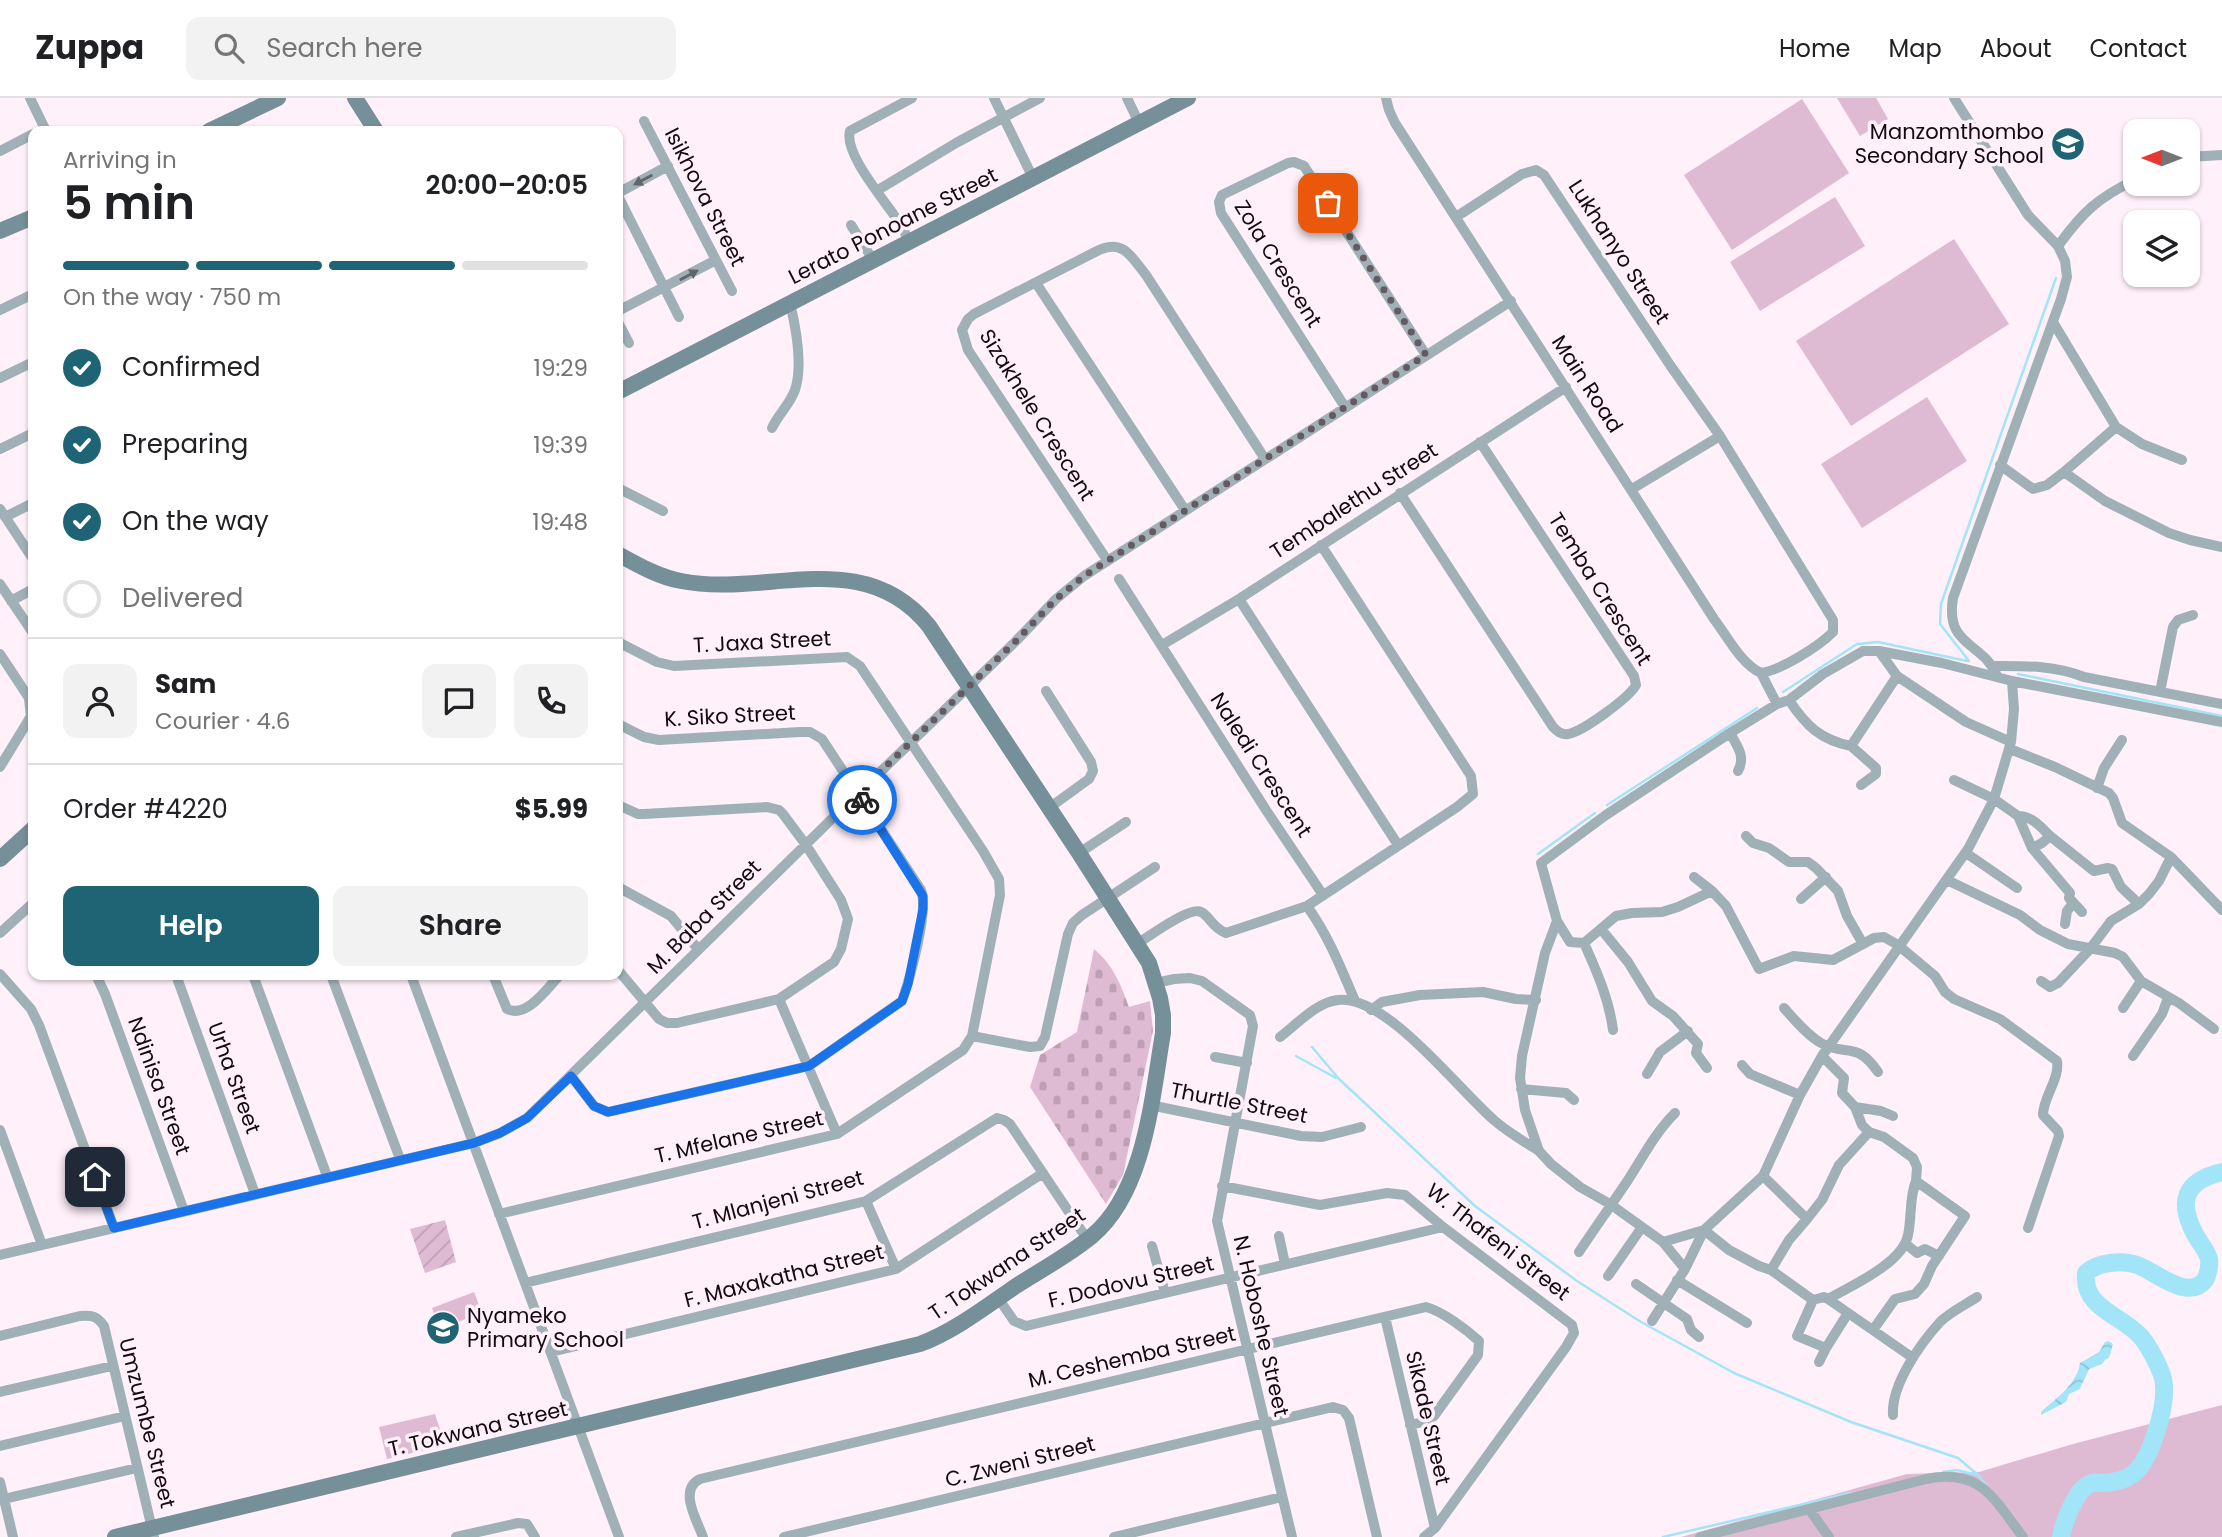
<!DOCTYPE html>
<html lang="en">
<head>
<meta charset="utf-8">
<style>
	:root { --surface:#fff; --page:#f2f2f2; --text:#202124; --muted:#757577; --line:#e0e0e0; --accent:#1f6475 }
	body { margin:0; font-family:Poppins,sans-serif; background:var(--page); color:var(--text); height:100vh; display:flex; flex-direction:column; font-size:26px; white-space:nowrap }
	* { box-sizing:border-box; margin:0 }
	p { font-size:23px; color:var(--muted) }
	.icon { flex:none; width:38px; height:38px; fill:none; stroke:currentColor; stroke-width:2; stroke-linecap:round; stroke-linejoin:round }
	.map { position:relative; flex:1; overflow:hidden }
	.side { position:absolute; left:28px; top:28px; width:595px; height:854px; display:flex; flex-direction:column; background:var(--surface); border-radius:14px; box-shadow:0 2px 5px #0004 }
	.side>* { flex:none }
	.needle { width:46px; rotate:270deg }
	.fabs { position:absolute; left:2123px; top:21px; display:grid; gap:14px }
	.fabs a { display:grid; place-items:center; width:77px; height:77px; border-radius:14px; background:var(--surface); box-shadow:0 2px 5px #0004; font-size:35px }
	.pin { position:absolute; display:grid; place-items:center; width:60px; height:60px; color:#fff; margin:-30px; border-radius:14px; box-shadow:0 4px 10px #0006 }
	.courier { position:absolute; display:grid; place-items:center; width:70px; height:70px; margin:-35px; border:5px solid #1a73e8; border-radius:50%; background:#fff; color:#222; box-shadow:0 2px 9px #0007 }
	.summary em { font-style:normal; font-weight:600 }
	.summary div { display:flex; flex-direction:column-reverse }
	.summary { display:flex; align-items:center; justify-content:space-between; height:119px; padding:0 35px }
	h1 { font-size:46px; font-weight:600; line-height:52px }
	.bar { display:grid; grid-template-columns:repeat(4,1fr); gap:10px 7px; align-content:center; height:84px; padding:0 35px }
	.bar i { height:9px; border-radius:5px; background:var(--line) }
	.bar .on { background:var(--accent) }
	.bar p { grid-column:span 4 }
	.line { display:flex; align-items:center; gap:18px; padding:0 35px; border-top:2px solid var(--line) }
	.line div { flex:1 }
	.round { display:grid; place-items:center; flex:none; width:74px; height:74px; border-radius:14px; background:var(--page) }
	ol { padding:0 35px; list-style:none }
	li { display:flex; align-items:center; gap:21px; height:77px }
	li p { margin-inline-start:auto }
	li .icon { padding:7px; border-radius:50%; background:var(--accent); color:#fff; stroke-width:4 }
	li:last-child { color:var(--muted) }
	li i { width:38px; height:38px; border:4px solid var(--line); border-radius:50% }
	.cta { display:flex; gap:14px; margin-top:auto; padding:14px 35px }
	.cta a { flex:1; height:80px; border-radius:14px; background:var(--accent); color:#fff; font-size:28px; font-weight:600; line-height:80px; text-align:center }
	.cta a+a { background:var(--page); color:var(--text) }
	header { display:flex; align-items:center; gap:42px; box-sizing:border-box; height:98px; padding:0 35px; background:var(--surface); border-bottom:2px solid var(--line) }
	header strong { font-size:33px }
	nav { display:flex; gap:38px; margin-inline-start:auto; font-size:24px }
	.search { width:490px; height:63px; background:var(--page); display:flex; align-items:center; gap:18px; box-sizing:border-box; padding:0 24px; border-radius:14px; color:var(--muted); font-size:26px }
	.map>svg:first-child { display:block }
	.cemetery { fill:url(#cemetery-stones) }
	.park { fill:#dfbbd3 }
	.garden { fill:url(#garden-furrows) }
	.water { fill:url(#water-waves) }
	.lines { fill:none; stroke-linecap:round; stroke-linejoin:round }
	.stream { stroke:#a3e5f8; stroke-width:2.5 }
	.river { stroke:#a3e5f8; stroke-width:18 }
	.street { stroke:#9fb1b7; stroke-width:10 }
	.secondary { stroke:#759098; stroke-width:16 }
	.oneway { fill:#60656c }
	.done { stroke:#665a62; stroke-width:7; stroke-dasharray:0 12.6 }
	.route { stroke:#1a73e8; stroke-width:9 }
	.labels { text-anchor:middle; stroke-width:7; stroke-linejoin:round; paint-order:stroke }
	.poi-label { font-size:21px; fill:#140910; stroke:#fff0fa; text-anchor:end }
	.street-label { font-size:21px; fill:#140910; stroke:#fff0fa }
</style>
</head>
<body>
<header>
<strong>Zuppa</strong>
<div class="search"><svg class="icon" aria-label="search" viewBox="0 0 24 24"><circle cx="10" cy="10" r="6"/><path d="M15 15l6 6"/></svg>Search here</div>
<nav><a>Home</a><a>Map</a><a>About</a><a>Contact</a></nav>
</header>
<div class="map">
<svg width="2222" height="1439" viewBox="0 0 2222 1439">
	<defs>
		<pattern id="cemetery-stones" width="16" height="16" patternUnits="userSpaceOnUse" patternTransform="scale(1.75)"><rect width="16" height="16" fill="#dfbbd3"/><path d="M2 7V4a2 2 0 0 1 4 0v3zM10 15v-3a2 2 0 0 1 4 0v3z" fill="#be9fb4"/></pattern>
		<pattern id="garden-furrows" width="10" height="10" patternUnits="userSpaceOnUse" patternTransform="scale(1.75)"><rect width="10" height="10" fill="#dfbbd3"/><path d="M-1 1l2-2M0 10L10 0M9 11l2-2" fill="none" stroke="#be9fb4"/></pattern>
		<pattern id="water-waves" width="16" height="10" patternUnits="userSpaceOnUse" patternTransform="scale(1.75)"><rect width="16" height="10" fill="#a3e5f8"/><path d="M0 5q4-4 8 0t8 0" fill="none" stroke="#8bc3d4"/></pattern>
	</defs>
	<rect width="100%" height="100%" fill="#fff0fa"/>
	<path class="cemetery" d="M1094 851C1114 868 1120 885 1129 909L1150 903 1153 933 1123 1077 1106 1106 1030 989 1040 957 1077 934Z"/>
	<path class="park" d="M1837 0H1876L1888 21 1860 38Z
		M1802 1 1849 75 1732 152 1684 77Z
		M1835 99 1865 148 1760 213 1730 164Z
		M1954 141 2009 226 1851 328 1796 243Z
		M1927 299 1967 363 1862 430 1821 366Z
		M474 1194 482 1215 439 1231 432 1210Z
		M2222 1307V1439H1681L1907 1376 1979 1374 2073 1346Z
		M435 1316 445 1347 387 1361 379 1329Z"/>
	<path class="garden" d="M445 1122 456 1164 425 1175 410 1131Z"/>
	<path class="water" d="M2108 1243 2113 1246 2109 1260 2106 1261 2102 1266 2089 1271 2080 1291 2069 1296 2066 1304 2041 1317V1314C2055 1301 2077 1287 2080 1265L2099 1254 2105 1244Z"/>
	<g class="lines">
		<path class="stream" d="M1969 563 1940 526 1941 506 2056 180
			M2018 576 2222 618
			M1783 594 1857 546 1878 544 1967 563
			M1607 707 1757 610
			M1538 756 1595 715
			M1312 949 1339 981 1475 1108 1577 1183 1641 1224 1734 1275 1851 1324 1958 1360 1978 1377 1986 1387
			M1296 958 1336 980
			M1943 1374 1957 1372 1977 1377
			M1663 1439 1851 1395"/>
		<path class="river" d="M2061 1439C2064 1424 2076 1389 2092 1385 2095 1384 2099 1385 2102 1385 2111 1385 2126 1382 2133 1376 2151 1362 2166 1310 2164 1287 2164 1275 2149 1249 2142 1240 2123 1217 2082 1211 2086 1175 2097 1164 2122 1162 2137 1167 2155 1173 2188 1204 2205 1182 2208 1177 2210 1167 2209 1161 2207 1153 2200 1145 2196 1138 2177 1104 2184 1083 2222 1074"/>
		<path class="street" d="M30 0 46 33
			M994 0 1033 80
			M1127 0 1139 25
			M1386 0 1389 12 1395 25 1714 521C1727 538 1741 566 1761 575
			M1954 0 2028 117 2058 148 2065 163 2067 179 2061 201 1953 500C1945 550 1983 543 1997 578
			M644 23 732 193
			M0 53 33 36
			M2188 59 2222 57
			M878 92 956 45 1040 0
			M618 95 668 68
			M618 98 679 219
			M1456 119 1522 76 1536 72 1544 77 1670 267 1720 338 1833 522V534C1818 549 1781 572 1761 575
			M851 127 873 162
			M909 144C906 139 905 133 902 129 890 108 843 57 850 33L912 0
			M2058 148C2082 115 2097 100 2135 82
			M1036 185 1185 412
			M0 212 33 196
			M618 213 716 162
			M618 224 629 245
			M2053 224 2116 329 2142 346 2182 362
			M0 280 33 264
			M1345 309 1221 115 1219 104 1222 97 1288 65 1294 64 1304 68 1426 257
			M772 330C778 317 790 306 795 292 803 268 796 230 790 205
			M0 351 33 335
			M2000 367 2033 391 2047 387 2064 374 2105 403 2169 435 2190 442 2222 449
			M2064 374 2116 329
			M618 390 663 413
			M1632 391 1720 338
			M1400 395 1553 629C1557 633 1561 637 1568 636 1582 634 1629 600 1636 587L1634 578 1480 344
			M0 411 33 461
			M5 419 33 405
			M1321 447 1471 678 1473 696 1457 709 1307 808C1328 837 1341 870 1355 903
			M1107 462 968 252 962 232 968 221 974 216 1099 152C1124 141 1132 160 1146 177L1265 361
			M1119 481 1266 712 1323 797
			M0 486 33 535
			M1239 501 1398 747
			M11 503 33 491
			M1162 547 1239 501 1566 289
			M1879 553 1897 578
			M0 556 29 600 31 618 0 669
			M1992 568C2024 568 2053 567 2084 579L2222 606
			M1761 575 1777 606
			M1046 593 1091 664 1093 673 1089 681 1049 710
			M2160 594 2173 529 2178 522 2193 517
			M1789 602C1806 628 1821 642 1851 648
			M1730 635C1737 648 1746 658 1738 673
			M2010 651 2055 669 2109 695 2113 700 2122 725 2171 759 2222 812
			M1954 682 1994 701 2018 718 2032 750 2070 795 2069 800 2082 814
			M1861 687 1876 676V670L1851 648 1897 578 1966 624 2011 644 2014 611 2012 583
			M2097 690 2104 670 2122 642
			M618 707 638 716H644L767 709 779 712 783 716 806 747 841 802 848 821 841 851 834 864 779 901 677 925H667L659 921 618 872
			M2018 718C2032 718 2041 729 2050 738
			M1746 738 1753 745 1769 750 1789 764H1808L1816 770 1838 793 1847 818 1863 846 1874 840 1884 839 1898 847 1935 878 1945 894 1954 901 2000 921 2057 963C2060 981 2043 999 2043 1017L2058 1033 2059 1038 2028 1130
			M2032 750 2042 745 2050 738 2094 773 2108 770 2112 771 2121 789 2139 806
			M1079 755 1126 724
			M1966 755 2017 790
			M1694 779 1712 793
			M1947 782 2020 817 2040 832 2068 846 2115 855 2123 859 2141 883 2179 905 2214 931
			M618 789 671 818 698 851
			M1801 801 1826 779
			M1557 823 1570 844 1584 845 1616 818 1632 815 1662 814 1678 809 1712 793 1726 808 1759 871 1794 858 1833 862 1863 846
			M2065 826 2067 813 2073 805
			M1601 831 1628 864 1652 903 1673 918 1698 946 1696 955 1707 970
			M0 835 33 805
			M1584 845C1597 874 1609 901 1613 932
			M1137 846C1148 839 1190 808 1201 814 1211 819 1211 829 1226 835L1307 808
			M0 876 31 911 39 927 114 1130
			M96 877 105 896 184 1113
			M176 877 255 1096
			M253 877 327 1078
			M331 877 400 1061
			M411 877 619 1439
			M493 877 507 911C527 921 548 889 560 877
			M2041 883 2050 889 2058 885 2090 851 2111 823 2139 806 2149 796 2159 783 2171 759
			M1156 885 1174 881 1190 880 1202 883 1250 917 1253 928 1217 1123 1292 1439
			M779 901 837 1036
			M1784 910C1795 922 1807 937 1821 945 1846 959 1856 942 1878 974
			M2123 910 2141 883
			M1371 912 1382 904 1420 897 1483 894 1516 901 1536 902
			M972 938 1030 949 1040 948 1045 939 1068 836 1073 825 1082 817 1155 769
			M1280 939C1297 926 1317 904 1338 902 1388 897 1459 993 1495 1023 1509 1035 1525 1044 1539 1053
			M1822 958 1844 980 1842 995 1855 1009 1881 1013 1893 1018
			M2133 958 2162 916 2168 900
			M1215 959 1247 965
			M1742 967 1750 976 1800 997
			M1647 976 1660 954 1688 933
			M571 978 594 1008 608 1014 809 968 902 903C910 880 929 813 921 792L822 641 810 634H800L659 642 644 639 618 626
			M1521 991 1566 995 1574 1002
			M1150 1007 1301 1038 1322 1039 1361 1029
			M1855 1009 1862 1027 1869 1034 1884 1039 1913 1060 1917 1069 1916 1083 1965 1118 1932 1168 1924 1186 1915 1196 1895 1201 1873 1232
			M0 1032 42 1147
			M1763 1078 1807 1121 1822 1102 1839 1067 1869 1034
			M1222 1088 1320 1107 1387 1095 1405 1097 1443 1129 1572 1227 1574 1235 1566 1249 1435 1430 1424 1439
			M866 1103 896 1171
			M499 1116 837 1036 963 952 972 938 1000 797 999 781 983 753 860 568 847 559 674 568 657 564 618 544
			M1279 1138 1285 1166
			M1663 1144 1685 1171
			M1906 1146 1917 1155 1925 1151 1939 1158
			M1152 1148 1165 1195
			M1579 1154C1595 1130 1612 1106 1628 1082 1643 1059 1655 1035 1675 1015
			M0 1157 474 1045 500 1035 527 1020 848 705 1015 544 1056 501 1084 478 1511 203
			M1771 1172 1789 1142 1807 1121
			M1608 1178 1642 1129
			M1677 1182 1747 1225
			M525 1185 866 1103 997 1020 1004 1022 1010 1026 1087 1141
			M1636 1186 1687 1221 1691 1232 1699 1239
			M998 1200 1014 1223 1026 1228 1443 1129
			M1828 1201 1824 1199 1813 1202 1771 1172 1759 1168 1729 1152 1704 1132 1763 1078 1800 997 1822 958 1968 751 1994 701 2011 644
			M1813 1202 1797 1238 1826 1250 1819 1264
			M1385 1219 1435 1430
			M1652 1223 1685 1171 1704 1132 1663 1144 1610 1106 1580 1089 1551 1066 1539 1053 1525 1012 1520 980 1522 958 1545 855 1557 823 1541 765 1606 717 1730 635 1777 606 1789 602 1823 576 1863 553H1879L1942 565 2012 583 2222 624
			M0 1238 80 1218C92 1217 97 1218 104 1228L154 1439
			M1826 1250 1848 1215
			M551 1254 896 1171 1043 1075
			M1913 1260 1828 1201C1851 1188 1903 1165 1908 1137 1912 1119 1909 1100 1916 1083
			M0 1294 112 1268
			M1893 1317C1891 1287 1920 1246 1940 1224 1950 1214 1965 1207 1977 1199
			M0 1348 125 1318
			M0 1384 13 1439
			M0 1402 137 1370
			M1809 1411 1829 1439
			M456 1439 518 1425 527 1426 535 1439
			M703 1439C697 1422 678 1392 700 1381L1426 1209C1442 1213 1467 1232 1479 1243L1478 1257 1434 1318 1423 1324 1410 1327
			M784 1439 1333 1309 1343 1312 1349 1320 1377 1439
			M1114 1439 1282 1399
			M1700 1439 1926 1381C1981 1370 1993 1400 2023 1439"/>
		<path class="secondary" d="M355 0 376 33
			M209 33 278 0
			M0 133 33 119
			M618 294 1188 0
			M0 761 33 731
			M115 1439 920 1246C953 1234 987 1208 1016 1188 1041 1172 1069 1157 1092 1138 1145 1094 1152 999 1163 935V917L1160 900 1149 865 1079 755 929 528C863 446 766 500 681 483 659 479 638 467 618 456"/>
	</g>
	<defs><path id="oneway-solid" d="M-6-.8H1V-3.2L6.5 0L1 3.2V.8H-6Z" transform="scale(1.75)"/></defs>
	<g class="oneway">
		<use href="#oneway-solid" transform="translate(643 82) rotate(152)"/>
		<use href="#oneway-solid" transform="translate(689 177) rotate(-28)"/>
	</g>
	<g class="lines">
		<path class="done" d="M862 702 858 695 1015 544 1056 501 1084 478 1426 257 1328 105"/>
		<path class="route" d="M95 1079 114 1130 474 1045 500 1035 527 1020 571 978 594 1008 608 1014 809 968 902 903 908 886 923 811V798L862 702"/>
	</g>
	<defs>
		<g id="school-disc" transform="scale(1.75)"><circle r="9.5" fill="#1f6475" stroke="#fff0fa"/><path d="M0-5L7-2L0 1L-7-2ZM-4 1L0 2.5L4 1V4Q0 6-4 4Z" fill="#fff"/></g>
	</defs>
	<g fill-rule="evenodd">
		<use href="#school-disc" x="2068" y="46"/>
		<use href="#school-disc" x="443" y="1230"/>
	</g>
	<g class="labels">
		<g class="poi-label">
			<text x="2044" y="41">Manzomthombo<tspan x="2044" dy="24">Secondary School</tspan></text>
			<text x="467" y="1225" text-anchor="start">Nyameko<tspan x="467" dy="24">Primary School</tspan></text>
		</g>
		<g class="street-label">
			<text transform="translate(705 99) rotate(63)" y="7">Isikhova Street</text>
			<text transform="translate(893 128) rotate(-27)" y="7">Lerato Ponoane Street</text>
			<text transform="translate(1619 154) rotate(57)" y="7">Lukhanyo Street</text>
			<text transform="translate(1278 166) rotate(58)" y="7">Zola Crescent</text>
			<text transform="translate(1587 286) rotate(57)" y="7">Main Road</text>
			<text transform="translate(1037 317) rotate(58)" y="7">Sizakhele Crescent</text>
			<text transform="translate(1354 403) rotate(-33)" y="7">Tembalethu Street</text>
			<text transform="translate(1600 491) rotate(58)" y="7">Temba Crescent</text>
			<text transform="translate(762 544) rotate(-3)" y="7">T. Jaxa Street</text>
			<text transform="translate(730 618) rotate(-3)" y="7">K. Siko Street</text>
			<text transform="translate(1261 667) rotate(57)" y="7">Naledi Crescent</text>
			<text transform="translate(704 819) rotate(-45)" y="7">M. Baba Street</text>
			<text transform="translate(234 980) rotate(70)" y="7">Urha Street</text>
			<text transform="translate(159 988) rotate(70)" y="7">Ndinisa Street</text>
			<text transform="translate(1239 1005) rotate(11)" y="7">Thurtle Street</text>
			<text transform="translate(739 1039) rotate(-13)" y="7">T. Mfelane Street</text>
			<text transform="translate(778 1102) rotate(-15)" y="7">T. Mlanjeni Street</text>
			<text transform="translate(1498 1144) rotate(38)" y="7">W. Thafeni Street</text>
			<text transform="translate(1007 1166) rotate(-34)" y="7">T. Tokwana Street</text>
			<text transform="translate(784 1178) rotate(-14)" y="7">F. Maxakatha Street</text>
			<text transform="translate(1131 1184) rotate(-13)" y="7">F. Dodovu Street</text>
			<text transform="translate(1261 1228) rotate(77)" y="7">N. Hoboshe Street</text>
			<text transform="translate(1132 1259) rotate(-13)" y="7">M. Ceshemba Street</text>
			<text transform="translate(1428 1320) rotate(77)" y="7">Sikade Street</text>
			<text transform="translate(147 1325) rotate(76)" y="7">Umzumbe Street</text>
			<text transform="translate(478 1331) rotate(-13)" y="7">T. Tokwana Street</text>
			<text transform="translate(1020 1364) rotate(-14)" y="7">C. Zweni Street</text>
		</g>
	</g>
</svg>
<div class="fabs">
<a><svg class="needle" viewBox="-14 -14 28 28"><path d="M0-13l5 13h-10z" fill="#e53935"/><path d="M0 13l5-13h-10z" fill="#757577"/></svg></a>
<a><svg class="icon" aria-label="layers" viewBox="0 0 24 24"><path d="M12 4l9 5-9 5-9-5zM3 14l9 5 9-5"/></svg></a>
</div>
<div class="pin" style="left:1328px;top:105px;background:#ea580c"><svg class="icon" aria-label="bag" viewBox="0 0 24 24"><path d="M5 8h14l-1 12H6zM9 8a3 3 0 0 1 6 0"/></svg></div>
<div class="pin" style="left:95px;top:1079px;background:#1f2937"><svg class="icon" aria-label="home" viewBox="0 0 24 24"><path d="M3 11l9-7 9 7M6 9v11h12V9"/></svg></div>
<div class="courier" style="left:862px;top:702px"><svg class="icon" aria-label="bike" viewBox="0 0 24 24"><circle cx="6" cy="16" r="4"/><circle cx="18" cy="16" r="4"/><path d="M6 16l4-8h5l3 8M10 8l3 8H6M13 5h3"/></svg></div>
<section class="side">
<div class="summary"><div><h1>5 min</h1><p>Arriving in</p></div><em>20:00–20:05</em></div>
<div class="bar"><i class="on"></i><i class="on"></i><i class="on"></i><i></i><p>On the way · 750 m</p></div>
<ol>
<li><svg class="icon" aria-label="check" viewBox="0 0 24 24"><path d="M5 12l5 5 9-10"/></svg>Confirmed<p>19:29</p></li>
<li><svg class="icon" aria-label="check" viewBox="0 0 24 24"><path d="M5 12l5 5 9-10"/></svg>Preparing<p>19:39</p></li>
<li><svg class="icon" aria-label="check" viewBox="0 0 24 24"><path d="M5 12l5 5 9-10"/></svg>On the way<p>19:48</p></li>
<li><i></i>Delivered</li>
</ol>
<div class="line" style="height:126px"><a class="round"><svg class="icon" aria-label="person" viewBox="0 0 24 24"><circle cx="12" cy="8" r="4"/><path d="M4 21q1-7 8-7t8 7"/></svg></a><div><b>Sam</b><p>Courier · 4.6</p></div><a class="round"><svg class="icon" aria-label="chat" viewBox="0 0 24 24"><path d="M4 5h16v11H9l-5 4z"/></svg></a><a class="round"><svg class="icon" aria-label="phone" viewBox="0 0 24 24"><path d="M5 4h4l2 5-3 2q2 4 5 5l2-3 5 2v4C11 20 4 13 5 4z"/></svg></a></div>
<div class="line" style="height:91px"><div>Order #4220</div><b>$5.99</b></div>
<div class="cta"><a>Help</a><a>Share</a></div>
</section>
</div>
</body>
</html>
